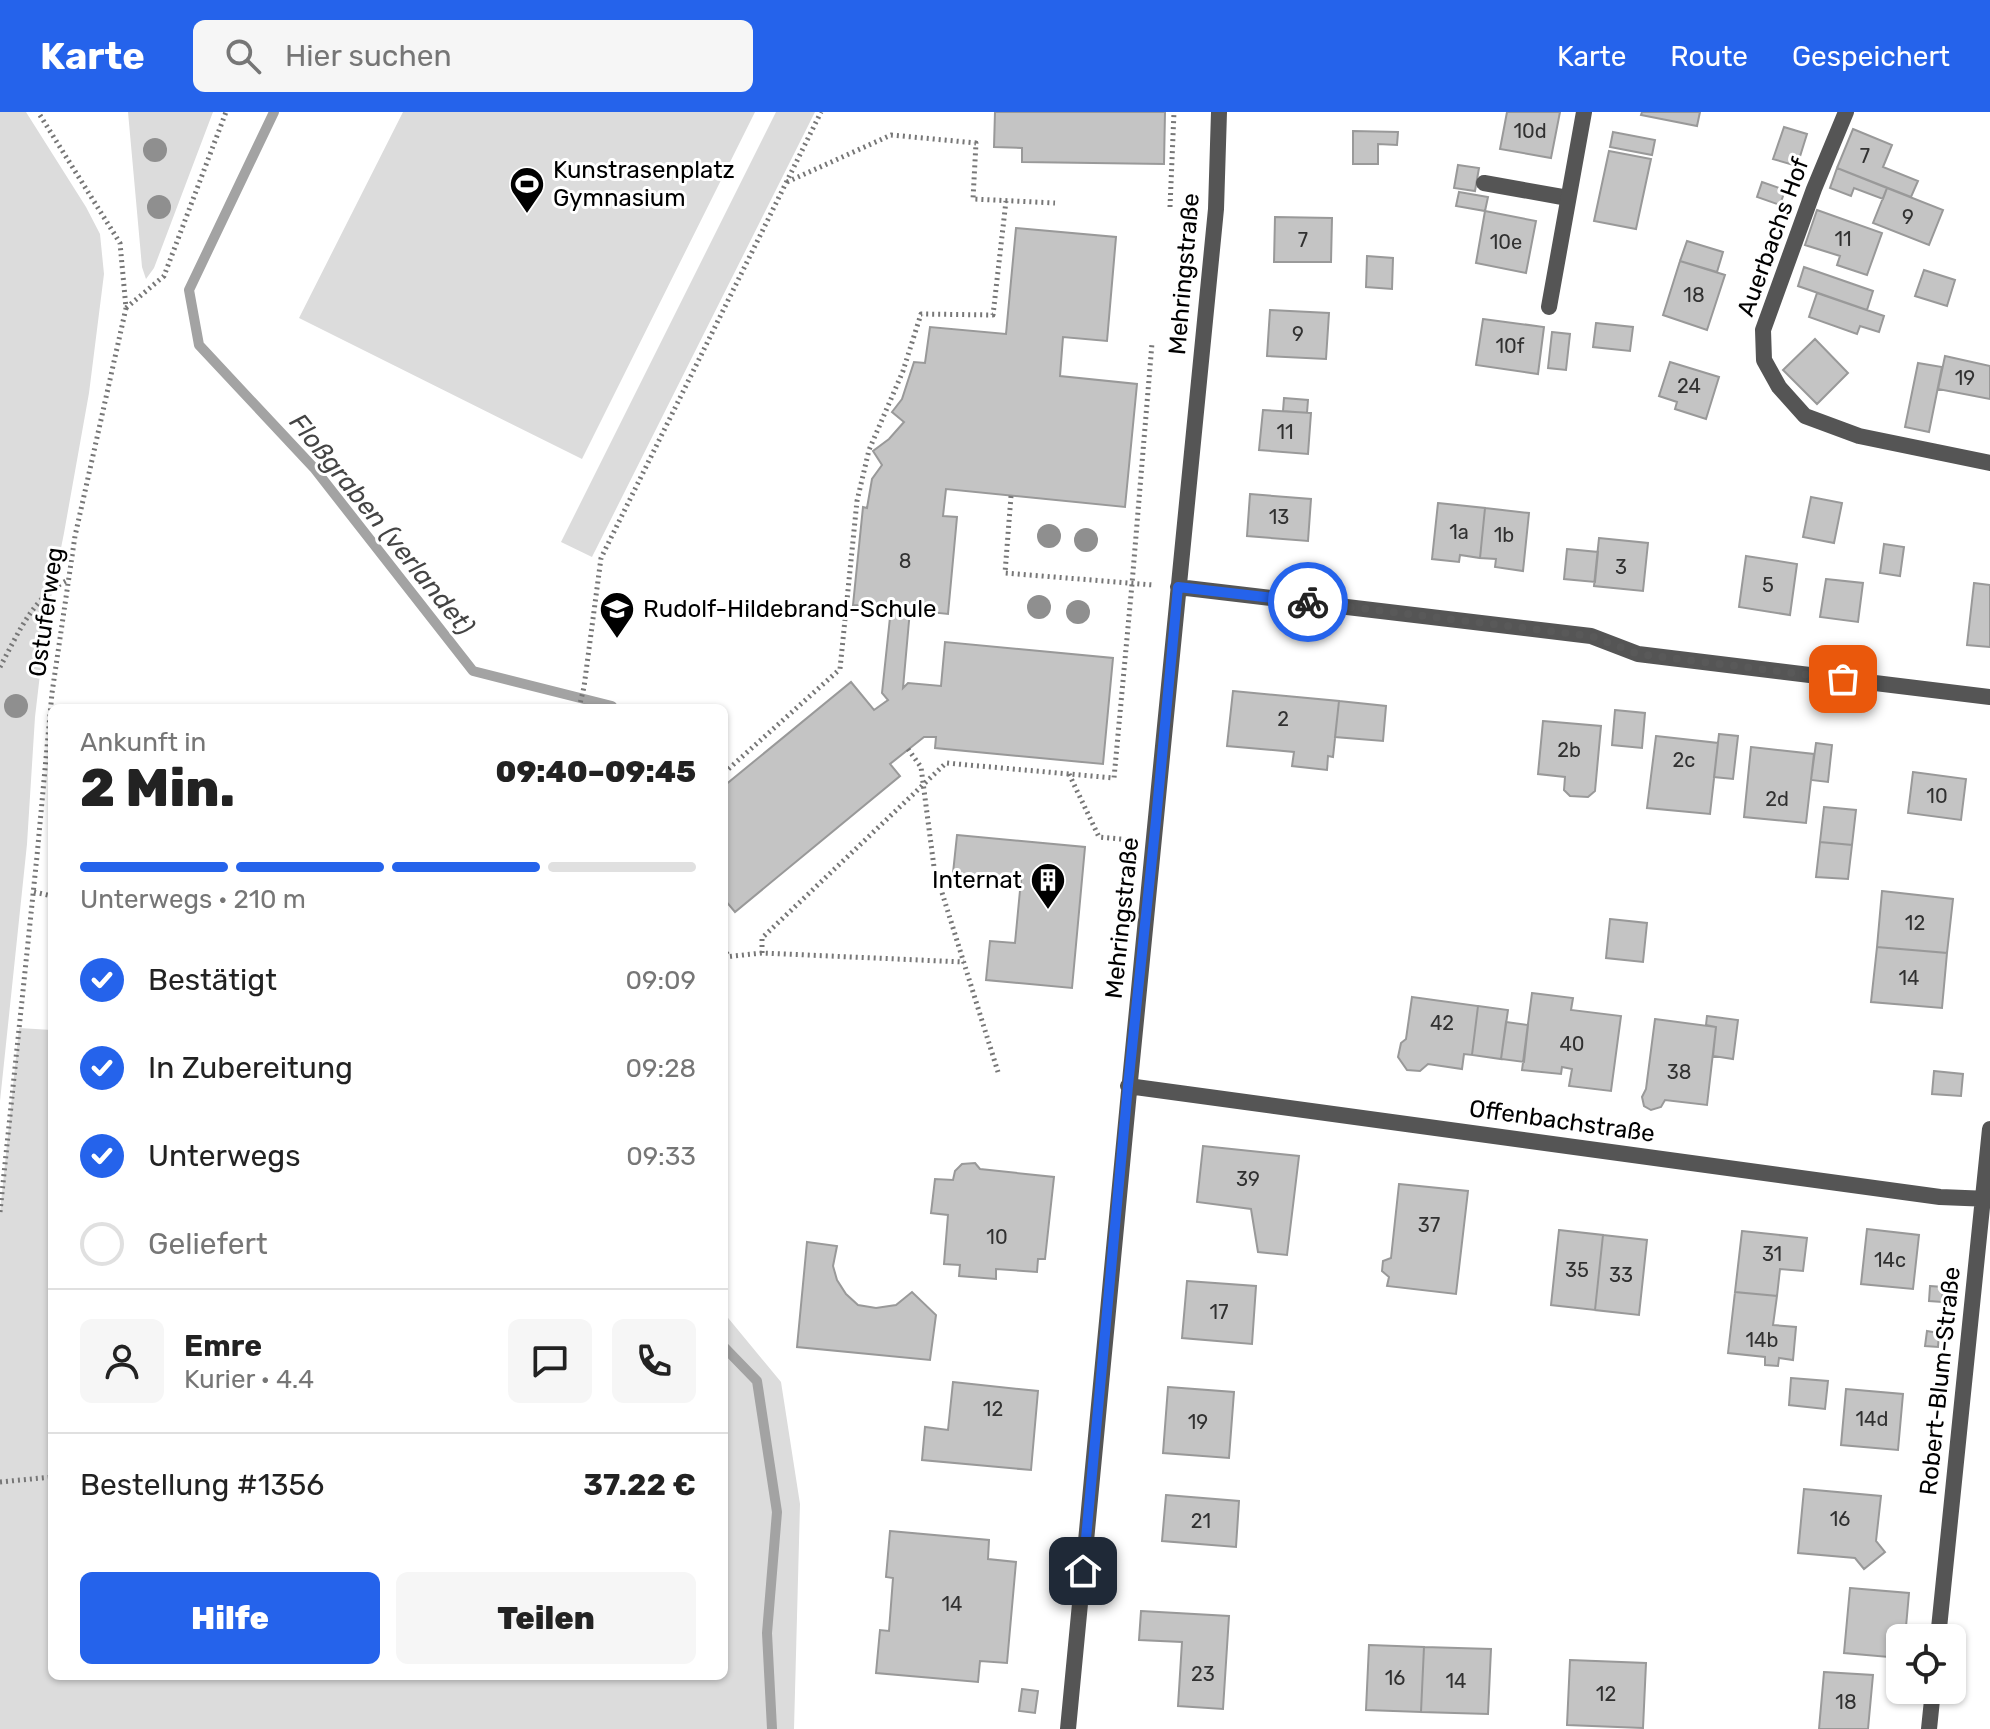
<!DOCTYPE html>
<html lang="de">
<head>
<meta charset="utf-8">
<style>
	:root { --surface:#fff; --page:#f6f6f6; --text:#222; --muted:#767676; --line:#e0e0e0; --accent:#2563eb }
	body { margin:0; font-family:Rubik,sans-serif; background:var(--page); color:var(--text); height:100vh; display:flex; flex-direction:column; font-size:30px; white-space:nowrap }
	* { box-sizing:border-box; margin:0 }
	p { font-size:26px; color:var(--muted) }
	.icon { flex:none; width:44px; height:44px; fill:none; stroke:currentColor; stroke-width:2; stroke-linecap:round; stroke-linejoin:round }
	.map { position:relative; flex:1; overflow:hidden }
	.side { position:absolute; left:48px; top:592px; width:680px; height:976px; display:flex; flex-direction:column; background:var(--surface); border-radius:12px; box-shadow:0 2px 6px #0004 }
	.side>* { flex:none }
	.tools { position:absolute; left:1886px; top:1512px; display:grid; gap:16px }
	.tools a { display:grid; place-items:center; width:80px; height:80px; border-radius:12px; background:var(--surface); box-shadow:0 2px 6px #0004; font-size:40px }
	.pin { position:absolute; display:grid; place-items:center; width:68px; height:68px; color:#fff; margin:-34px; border-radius:16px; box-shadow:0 4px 12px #0006 }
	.courier { position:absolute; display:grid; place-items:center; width:80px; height:80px; margin:-40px; border:6px solid #2563eb; border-radius:50%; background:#fff; color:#222; box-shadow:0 2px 10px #0007 }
	.headline em { font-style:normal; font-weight:800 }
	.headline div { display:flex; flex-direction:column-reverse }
	.headline { display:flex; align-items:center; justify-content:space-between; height:136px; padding:0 32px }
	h1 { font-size:52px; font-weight:800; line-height:60px }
	.bar { display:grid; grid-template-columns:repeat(4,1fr); gap:12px 8px; align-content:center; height:96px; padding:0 32px }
	.bar i { height:10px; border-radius:6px; background:var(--line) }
	.bar .current { background:var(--accent) }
	.bar p { grid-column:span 4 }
	.line { display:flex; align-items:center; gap:20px; padding:0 32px; border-top:2px solid var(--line) }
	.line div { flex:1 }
	.round { display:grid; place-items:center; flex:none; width:84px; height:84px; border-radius:12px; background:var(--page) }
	ol { padding:0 32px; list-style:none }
	li { display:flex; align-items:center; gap:24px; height:88px }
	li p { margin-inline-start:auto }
	li .icon { padding:8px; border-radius:50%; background:var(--accent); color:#fff; stroke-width:4 }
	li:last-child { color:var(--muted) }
	li i { width:44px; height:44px; border:4px solid var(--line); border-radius:50% }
	.action { display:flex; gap:16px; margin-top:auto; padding:16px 32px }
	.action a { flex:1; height:92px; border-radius:12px; background:var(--accent); color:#fff; font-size:32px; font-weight:800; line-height:92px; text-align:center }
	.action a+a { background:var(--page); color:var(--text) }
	header { display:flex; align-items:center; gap:48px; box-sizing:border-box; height:112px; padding:0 40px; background:var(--accent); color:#fff }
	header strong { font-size:38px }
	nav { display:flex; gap:44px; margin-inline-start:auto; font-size:28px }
	.search { width:560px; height:72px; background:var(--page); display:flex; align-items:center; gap:20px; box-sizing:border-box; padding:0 28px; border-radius:12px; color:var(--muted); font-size:30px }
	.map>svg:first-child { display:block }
	.green { fill:#dcdcdc }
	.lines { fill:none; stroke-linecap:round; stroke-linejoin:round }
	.stream { stroke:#a3a3a3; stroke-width:10 }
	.building { fill:#c4c4c4; stroke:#999; stroke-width:2 }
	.path { stroke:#777; stroke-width:5; stroke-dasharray:2 4; stroke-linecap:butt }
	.service { stroke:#555; stroke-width:16 }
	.minor { stroke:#555; stroke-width:16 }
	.tree { fill:#8f8f8f }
	.done { stroke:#595959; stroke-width:8; stroke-dasharray:0 14.4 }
	.route { stroke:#2563eb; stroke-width:10 }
	.labels { text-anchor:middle; stroke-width:6; stroke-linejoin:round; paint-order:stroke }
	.number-label { font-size:20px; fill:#313131 }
	.poi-label { font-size:24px; fill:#000; stroke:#fff; text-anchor:start }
	.street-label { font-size:24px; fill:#000; stroke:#fff }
	.water-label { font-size:26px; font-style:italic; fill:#444; stroke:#fff }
</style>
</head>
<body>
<header>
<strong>Karte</strong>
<div class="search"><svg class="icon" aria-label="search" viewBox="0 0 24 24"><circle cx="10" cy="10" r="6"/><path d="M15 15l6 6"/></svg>Hier suchen</div>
<nav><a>Karte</a><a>Route</a><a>Gespeichert</a></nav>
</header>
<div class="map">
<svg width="1990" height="1617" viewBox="0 0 1990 1617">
	<rect width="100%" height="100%" fill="#fff"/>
	<path class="green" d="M0 0H26L86 95 100 122 104 162 89 281 64 421 46 511 35 605 27 732 0 989Z
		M128 0H213L154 156 146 167 142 155Z
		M403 0H755L582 347 299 206Z
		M776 0H815L592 445 561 430Z
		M19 916 52 918V1564H724V1201L781 1270 800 1392 794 1617H0V1100Z"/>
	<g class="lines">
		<path class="stream" d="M274 0 189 178 199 233 314 356 473 559 612 594 613 596
			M724 1235 757 1269 777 1400 767 1521 772 1617"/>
	</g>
	<path class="building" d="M995 0H1165L1164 52 1022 50V36L994 35Z
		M1507 0H1560L1551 46 1500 37Z
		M1642 0H1700L1697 14 1641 3Z
		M1784 15 1807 22 1797 54 1773 47Z
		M1853 17 1892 33 1883 55 1918 69 1911 85 1837 56Z
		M1353 19 1398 20 1397 33 1378 32V52H1353Z
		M1613 20 1655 28 1652 43 1610 35Z
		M1609 39 1651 47 1636 117 1594 109Z
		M1458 53 1479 56 1475 79 1454 76Z
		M1837 56 1887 76 1883 87 1854 76 1851 84 1830 76Z
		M1762 70 1785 78 1780 93 1757 85Z
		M1887 76 1943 98 1929 133 1873 111Z
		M1459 80 1488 85 1485 99 1456 94Z
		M1817 98 1882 121 1867 163 1837 153 1840 144 1805 133Z
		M1485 99 1536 109 1526 161 1476 151Z
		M1275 105 1332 106 1331 150H1274Z
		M1016 116 1116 125 1107 229 1063 225 1060 264 1137 272 1125 395 946 377 943 404 957 405 948 502 910 498 903 576 908 571 941 574 945 530 1113 546 1103 652 935 636 936 625H924L890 652 900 664 735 800 724 787V674L851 570 874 598 888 588 882 581 891 496 853 493 863 395 867 396 872 367 882 353 873 339 889 327 904 310 892 300 902 287 914 250 925 251 930 215 1006 222Z
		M1687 129 1723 140 1717 160 1680 149Z
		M1367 144 1393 146 1392 177 1366 175Z
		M1680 149 1725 163 1707 218 1663 203Z
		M1804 155 1873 179 1867 198 1798 174Z
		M1924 158 1955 168 1947 194 1915 184Z
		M1817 181 1884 204 1879 220 1860 214 1857 222 1809 205Z
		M1270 198 1329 201 1326 247 1267 244Z
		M1483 207 1544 215 1538 262 1476 253Z
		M1596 211 1633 215 1630 239 1593 235Z
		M1552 220 1570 222 1566 258 1548 256Z
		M1815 227 1848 261 1817 292 1783 258Z
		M1945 244 1990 254V287L1938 277Z
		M1670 250 1719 265 1706 307 1675 297 1677 290 1659 284Z
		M1918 251 1942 255 1929 320 1905 315Z
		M1284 286 1308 288 1307 301 1283 299Z
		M1263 298 1311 301 1308 342 1259 338Z
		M1250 382 1311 387 1308 429 1247 424Z
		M1811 385 1842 391 1834 431 1803 425Z
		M1438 391 1485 396 1480 446 1460 443 1459 450 1432 447Z
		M1485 396 1529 401 1523 459 1495 455 1496 447 1480 446Z
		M1599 426 1648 431 1643 479 1594 474Z
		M1884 432 1904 435 1900 464 1880 461Z
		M1567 437 1598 440 1595 470 1564 467Z
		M1746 444 1797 452 1790 503 1739 495Z
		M1826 467 1863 471 1858 510 1820 505Z
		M1974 471 1990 473V535L1967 533Z
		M1233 579 1339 589 1333 645 1328 644 1327 658 1292 654 1294 640 1227 634Z
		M1339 589 1386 594 1383 629 1335 625Z
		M1615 598 1645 601 1642 636 1612 633Z
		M1543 609 1601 614 1595 679 1588 685 1570 684 1564 678 1565 665 1538 662Z
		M1719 622 1738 624 1733 667 1714 665Z
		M1656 624 1718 631 1710 702 1647 696Z
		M1816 631 1832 633 1828 670 1811 668Z
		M1751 635 1814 642 1806 711 1744 705Z
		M1913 660 1966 667 1961 708 1908 701Z
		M1824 695 1856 698 1852 733 1820 730Z
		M957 723 1085 735 1072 876 986 868 990 829 1015 831 1021 768 953 761Z
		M1820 730 1852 733 1848 767 1816 765Z
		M1882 779 1953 787 1947 841 1877 835Z
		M1610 807 1647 811 1643 850 1606 846Z
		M1877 835 1947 841 1942 896 1871 890Z
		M1532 881 1573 886 1571 898 1621 904 1611 979 1569 974 1572 957 1562 955 1561 962 1522 958Z
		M1412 885 1478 894 1472 943 1464 942 1462 957 1428 952 1420 959 1407 958 1398 945 1401 931 1406 927Z
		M1478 894 1508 898 1501 947 1472 943Z
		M1707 904 1738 908 1733 947 1713 944 1716 915 1706 913Z
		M1655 907 1716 915 1707 993 1665 988 1661 995 1651 998 1644 994 1642 985 1646 977Z
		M1506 910 1528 913 1524 950 1501 947Z
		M1934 959 1963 962 1961 984 1932 982Z
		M1203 1034 1299 1044 1287 1143 1258 1140 1251 1097 1197 1090Z
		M975 1051 980 1057 1054 1065 1045 1147H1038L1037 1160 996 1157V1167L959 1164 960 1153 944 1152 948 1103 931 1101 935 1067 953 1068 955 1059 962 1052Z
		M1399 1072 1468 1079 1456 1182 1387 1174 1389 1165 1382 1159 1383 1149 1391 1146Z
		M1867 1117 1919 1123 1913 1177 1861 1172Z
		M1559 1118 1603 1123 1595 1198 1551 1193Z
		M1742 1119 1807 1126 1803 1159 1780 1157 1777 1184 1735 1180Z
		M1603 1123 1647 1128 1639 1203 1595 1198Z
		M807 1130 837 1134 833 1154 837 1168 846 1182 858 1193 876 1196 896 1193 912 1180 936 1203 930 1248 797 1235Z
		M1187 1169 1256 1174 1252 1232 1182 1226Z
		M1930 1174 1943 1175 1942 1190 1929 1189Z
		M1735 1180 1777 1184 1773 1213 1796 1215 1793 1248 1779 1246 1778 1254 1765 1253V1245L1728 1241Z
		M1927 1219 1939 1221 1938 1235 1925 1234Z
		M1791 1266 1828 1269 1825 1297 1789 1293Z
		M953 1270 1038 1279 1031 1358 922 1348 925 1315 948 1318Z
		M1168 1275 1234 1280 1229 1346 1163 1341Z
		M1846 1277 1903 1282 1898 1338 1841 1333Z
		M1804 1377 1881 1384 1876 1429 1885 1440 1864 1457 1855 1446 1798 1441Z
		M1166 1383 1239 1389 1236 1435 1162 1429Z
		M890 1419 989 1428 988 1447 1016 1450 1007 1551 980 1549 978 1570 876 1561 880 1518 889 1519 893 1466 886 1465Z
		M1850 1476 1909 1481 1905 1526H1900V1546L1844 1541Z
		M1141 1499 1229 1504 1223 1597 1178 1594 1182 1530 1139 1528Z
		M1369 1533 1424 1535 1421 1600 1366 1598Z
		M1424 1535 1491 1537 1488 1602 1421 1600Z
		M1570 1548 1646 1551 1643 1616 1567 1613Z
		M1824 1560 1873 1563 1868 1617H1819Z
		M1022 1577 1038 1579 1035 1601 1019 1599Z"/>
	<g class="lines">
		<path class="path" d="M787 70 891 23 976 31 973 87 1055 91
			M1170 95 1174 0
			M126 196 164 164 226 0
			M1011 384 1005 461 1153 473
			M0 555C18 522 33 484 68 468
			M579 596 584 575 601 446 821 0
			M908 637 921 655 934 755 998 960
			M724 661 840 557 857 389 869 338 903 259 921 202 993 203 1006 89
			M1069 662 1099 725 1131 728
			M34 780 52 784
			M724 835 728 844
			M762 841V826L946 651 1114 666 1132 472 1152 231
			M724 845 762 841 964 850
			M0 1100 37 744 52 581 75 424 126 196 120 131 38 0
			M0 1370 52 1365"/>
		<path class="service" d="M1484 71 1568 86"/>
		<path class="minor" d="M1846 0 1814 77 1763 218 1764 248 1779 275 1805 304 1859 324 1990 351
			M1549 195 1584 0
			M1178 475 1591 524 1638 542 1990 585
			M1128 974 1940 1085 1990 1087
			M1938 1526 1990 1017
			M1068 1617C1116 1110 1165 604 1216 97L1219 0
			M1929 1617 1933 1578"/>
	</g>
	<g class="tree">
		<circle cx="155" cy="38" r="12"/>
		<circle cx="159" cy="95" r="12"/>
		<circle cx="1049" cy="424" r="12"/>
		<circle cx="1086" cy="428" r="12"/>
		<circle cx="1039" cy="495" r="12"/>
		<circle cx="1078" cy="500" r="12"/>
		<circle cx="16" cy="594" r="12"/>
	</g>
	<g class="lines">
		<path class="done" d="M1308 490 1591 524 1638 542 1843 567"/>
		<path class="route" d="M1083 1459 1128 974 1156 708 1178 475 1308 490"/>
	</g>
	<defs>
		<g id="stadium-pin" transform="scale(1.8)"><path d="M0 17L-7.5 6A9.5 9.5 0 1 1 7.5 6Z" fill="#000" stroke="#fff"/><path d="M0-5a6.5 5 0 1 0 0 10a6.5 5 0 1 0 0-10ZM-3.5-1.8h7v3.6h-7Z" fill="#fff"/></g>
		<g id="school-pin" transform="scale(1.8)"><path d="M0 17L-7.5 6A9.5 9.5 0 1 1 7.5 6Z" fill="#000" stroke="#fff"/><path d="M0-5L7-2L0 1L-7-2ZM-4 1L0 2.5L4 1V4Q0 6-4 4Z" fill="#fff"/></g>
		<g id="building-pin" transform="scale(1.8)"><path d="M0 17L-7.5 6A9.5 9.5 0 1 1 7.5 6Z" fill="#000" stroke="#fff"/><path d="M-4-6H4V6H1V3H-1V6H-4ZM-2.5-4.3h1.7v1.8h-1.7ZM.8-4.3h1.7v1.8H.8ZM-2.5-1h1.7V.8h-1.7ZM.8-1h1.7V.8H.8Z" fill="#fff"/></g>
	</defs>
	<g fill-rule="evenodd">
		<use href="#stadium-pin" x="527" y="72"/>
		<use href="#school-pin" x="617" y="497"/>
		<use href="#building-pin" x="1048" y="768"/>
	</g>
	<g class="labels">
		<g class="number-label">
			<text x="1530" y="26">10d</text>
			<text x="1865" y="51">7</text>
			<text x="1908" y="112">9</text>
			<text x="1843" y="134">11</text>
			<text x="1303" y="135">7</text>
			<text x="1506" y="137">10e</text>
			<text x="1694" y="190">18</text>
			<text x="1298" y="229">9</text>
			<text x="1510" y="241">10f</text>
			<text x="1965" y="273">19</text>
			<text x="1689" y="281">24</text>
			<text x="1285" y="327">11</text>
			<text x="1279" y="412">13</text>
			<text x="1459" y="427">1a</text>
			<text x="1504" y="430">1b</text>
			<text x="905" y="456">8</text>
			<text x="1621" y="462">3</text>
			<text x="1768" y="480">5</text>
			<text x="1283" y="614">2</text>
			<text x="1569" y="645">2b</text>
			<text x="1684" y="655">2c</text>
			<text x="1937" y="691">10</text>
			<text x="1777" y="694">2d</text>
			<text x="1915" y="818">12</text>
			<text x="1909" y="873">14</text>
			<text x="1442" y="918">42</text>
			<text x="1572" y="939">40</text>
			<text x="1679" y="967">38</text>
			<text x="1248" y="1074">39</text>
			<text x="1429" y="1120">37</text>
			<text x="997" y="1132">10</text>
			<text x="1772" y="1149">31</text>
			<text x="1890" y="1155">14c</text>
			<text x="1577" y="1165">35</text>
			<text x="1621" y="1170">33</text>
			<text x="1219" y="1207">17</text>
			<text x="1762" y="1235">14b</text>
			<text x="993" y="1304">12</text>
			<text x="1872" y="1314">14d</text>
			<text x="1198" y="1317">19</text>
			<text x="1840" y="1414">16</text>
			<text x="1201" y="1416">21</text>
			<text x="952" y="1499">14</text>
			<text x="1203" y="1569">23</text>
			<text x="1395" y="1573">16</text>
			<text x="1456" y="1576">14</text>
			<text x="1606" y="1589">12</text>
			<text x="1846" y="1597">18</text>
		</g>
		<g class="poi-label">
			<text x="553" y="66">Kunstrasenplatz<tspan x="553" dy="28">Gymnasium</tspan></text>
			<text x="643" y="505">Rudolf-Hildebrand-Schule</text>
			<text x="1022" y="776" text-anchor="end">Internat</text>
		</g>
		<g class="street-label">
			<text transform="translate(1773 125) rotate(-70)" y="8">Auerbachs Hof</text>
			<text transform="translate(1184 162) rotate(-85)" y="8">Mehringstraße</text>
			<text transform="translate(46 500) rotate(-82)" y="8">Ostuferweg</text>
			<text transform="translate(1122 806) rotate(-84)" y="8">Mehringstraße</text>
			<text transform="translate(1562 1009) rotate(8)" y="8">Offenbachstraße</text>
			<text transform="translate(1940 1269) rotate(-84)" y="8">Robert-Blum-Straße</text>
		</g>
		<g class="water-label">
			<text transform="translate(382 412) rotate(51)" y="9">Floßgraben (verlandet)</text>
		</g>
	</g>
</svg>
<div class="tools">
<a><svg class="icon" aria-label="locate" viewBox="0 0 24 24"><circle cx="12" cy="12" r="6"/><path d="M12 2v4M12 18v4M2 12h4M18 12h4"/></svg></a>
</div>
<div class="pin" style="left:1843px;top:567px;background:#ea580c"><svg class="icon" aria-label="bag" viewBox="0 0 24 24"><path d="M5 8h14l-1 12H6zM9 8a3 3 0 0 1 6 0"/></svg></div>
<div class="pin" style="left:1083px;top:1459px;background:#1f2937"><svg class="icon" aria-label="home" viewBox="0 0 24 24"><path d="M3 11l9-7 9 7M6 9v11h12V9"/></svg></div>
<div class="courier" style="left:1308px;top:490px"><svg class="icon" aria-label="bike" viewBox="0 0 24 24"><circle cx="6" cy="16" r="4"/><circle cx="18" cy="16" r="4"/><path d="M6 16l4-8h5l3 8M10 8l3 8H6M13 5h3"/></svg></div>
<section class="side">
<div class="headline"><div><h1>2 Min.</h1><p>Ankunft in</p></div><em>09:40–09:45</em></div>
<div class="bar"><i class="current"></i><i class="current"></i><i class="current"></i><i></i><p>Unterwegs · 210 m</p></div>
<ol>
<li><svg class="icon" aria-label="check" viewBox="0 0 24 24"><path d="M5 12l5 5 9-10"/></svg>Bestätigt<p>09:09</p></li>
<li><svg class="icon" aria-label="check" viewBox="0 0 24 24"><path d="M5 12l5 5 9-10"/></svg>In Zubereitung<p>09:28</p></li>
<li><svg class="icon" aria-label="check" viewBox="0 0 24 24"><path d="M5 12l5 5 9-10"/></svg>Unterwegs<p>09:33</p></li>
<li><i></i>Geliefert</li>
</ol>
<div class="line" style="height:144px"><a class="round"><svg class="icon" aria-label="person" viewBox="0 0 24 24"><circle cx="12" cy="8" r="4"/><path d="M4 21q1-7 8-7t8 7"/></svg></a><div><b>Emre</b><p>Kurier · 4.4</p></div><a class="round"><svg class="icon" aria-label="chat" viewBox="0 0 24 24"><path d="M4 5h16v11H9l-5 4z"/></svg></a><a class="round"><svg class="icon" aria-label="phone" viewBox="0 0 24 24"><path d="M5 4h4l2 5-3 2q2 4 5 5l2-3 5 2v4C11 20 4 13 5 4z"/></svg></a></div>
<div class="line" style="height:104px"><div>Bestellung #1356</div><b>37.22 €</b></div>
<div class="action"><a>Hilfe</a><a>Teilen</a></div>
</section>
</div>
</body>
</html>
